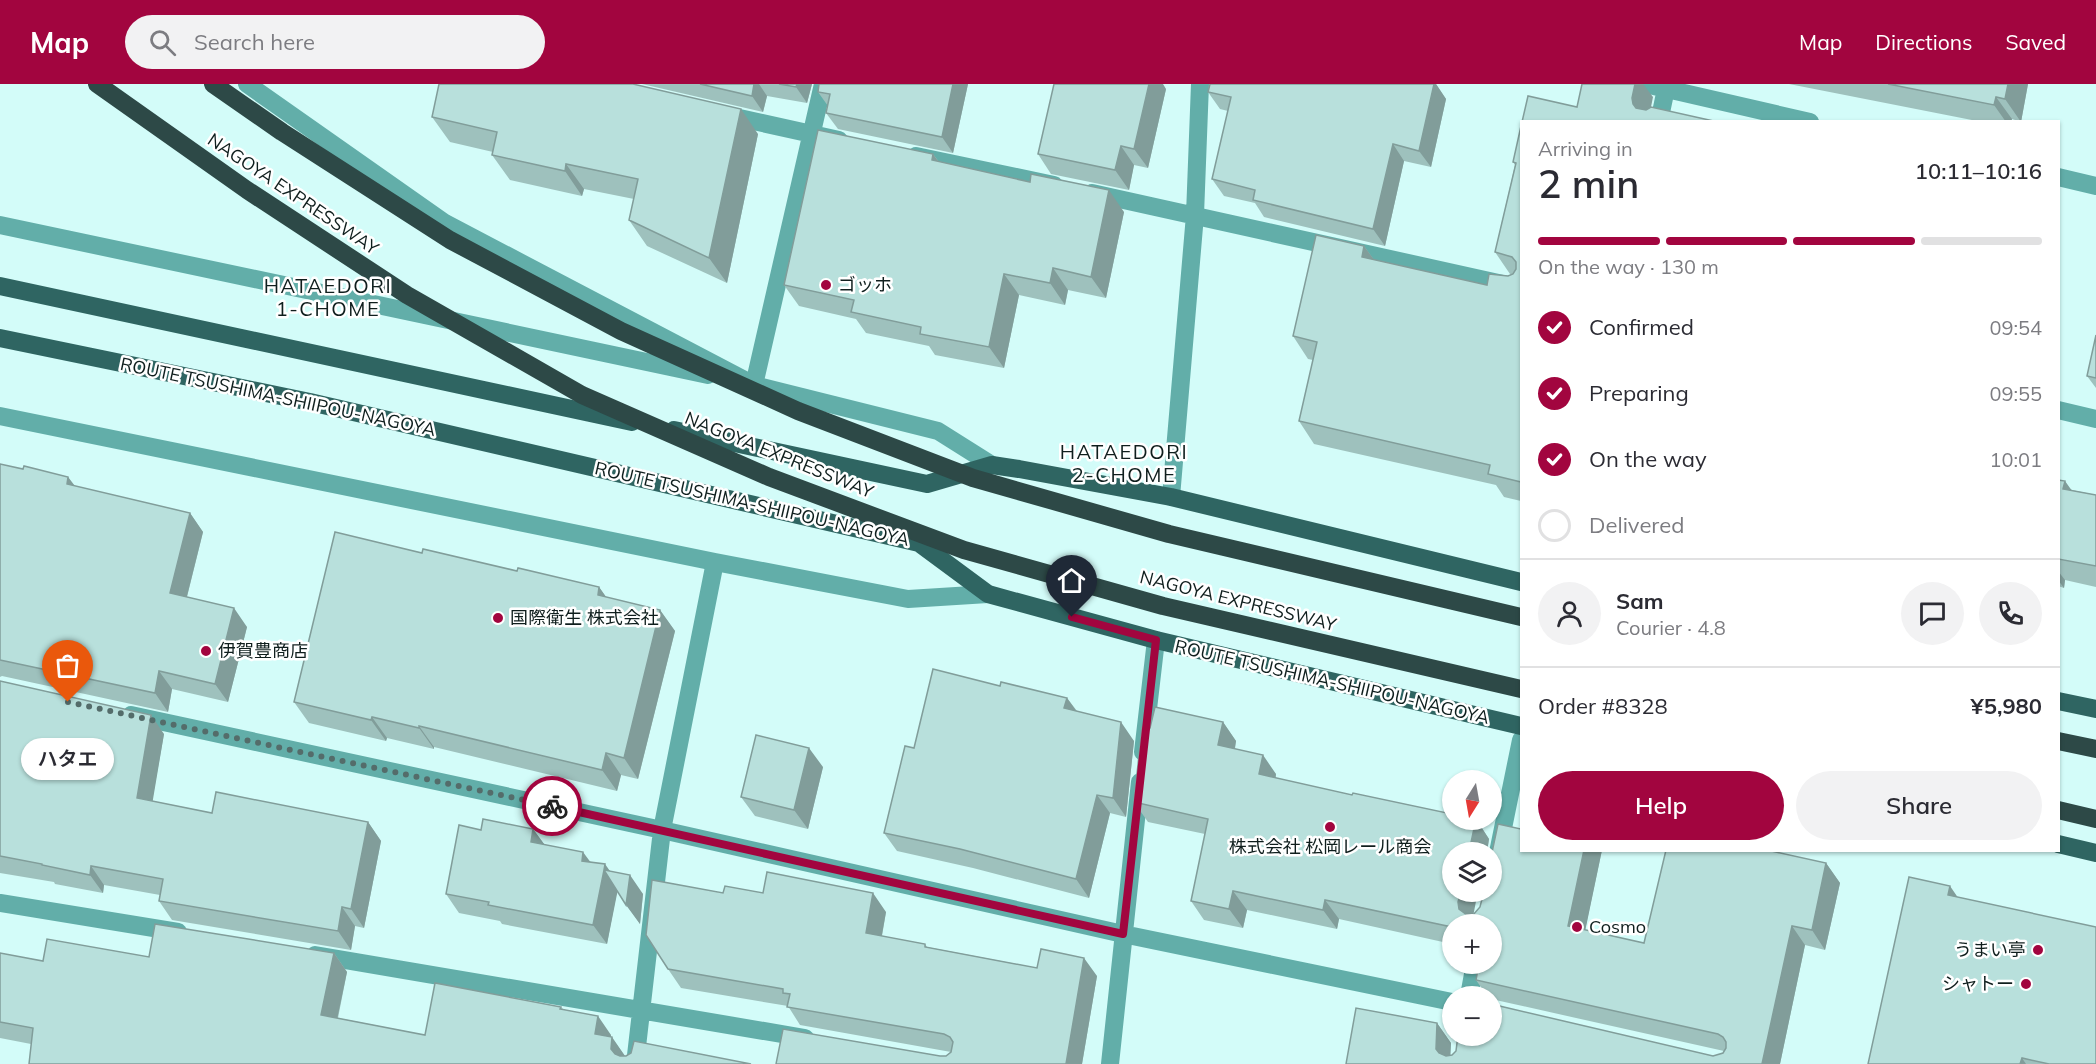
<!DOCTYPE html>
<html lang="en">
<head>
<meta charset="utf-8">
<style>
	:root { --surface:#fff; --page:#f2f2f3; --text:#2b2b33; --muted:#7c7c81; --line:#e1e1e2; --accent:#a2053f }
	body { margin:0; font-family:Mulish,"Noto Sans JP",sans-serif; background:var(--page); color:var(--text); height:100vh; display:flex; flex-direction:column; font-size:22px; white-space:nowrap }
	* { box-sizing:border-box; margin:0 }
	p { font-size:20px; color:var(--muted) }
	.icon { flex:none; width:33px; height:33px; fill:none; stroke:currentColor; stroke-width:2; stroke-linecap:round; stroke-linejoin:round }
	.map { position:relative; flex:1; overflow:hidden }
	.drawer { position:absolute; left:1520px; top:36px; width:540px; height:732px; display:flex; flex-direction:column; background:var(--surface); border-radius:0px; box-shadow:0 2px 4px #0004 }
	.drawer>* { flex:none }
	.needle { width:39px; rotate:191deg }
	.buttons { position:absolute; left:1442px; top:686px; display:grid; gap:12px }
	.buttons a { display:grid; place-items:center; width:60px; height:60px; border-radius:50%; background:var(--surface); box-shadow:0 2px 4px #0004; font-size:30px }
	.pin { position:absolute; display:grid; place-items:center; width:51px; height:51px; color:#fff; margin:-62px -26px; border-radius:50% 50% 50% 0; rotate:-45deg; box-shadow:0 0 6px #0007 }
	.pin .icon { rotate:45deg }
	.courier { position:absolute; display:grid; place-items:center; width:60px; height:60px; margin:-30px; border:4px solid #a2053f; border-radius:50%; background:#fff; color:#222; box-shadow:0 2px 8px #0007 }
	.bubble { position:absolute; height:42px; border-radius:21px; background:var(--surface); box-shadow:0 2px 4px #0004; font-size:20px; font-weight:600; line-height:42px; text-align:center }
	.headline em { font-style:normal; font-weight:600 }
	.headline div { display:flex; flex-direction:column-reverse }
	.headline { display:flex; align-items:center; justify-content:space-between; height:102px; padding:0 18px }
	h1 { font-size:39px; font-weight:600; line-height:45px }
	.bar { display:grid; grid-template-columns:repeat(4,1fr); gap:9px 6px; align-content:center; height:72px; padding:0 18px }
	.bar i { height:8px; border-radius:4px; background:var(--line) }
	.bar .current { background:var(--accent) }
	.bar p { grid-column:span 4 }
	.line { display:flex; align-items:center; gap:15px; padding:0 18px; border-top:2px solid var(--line) }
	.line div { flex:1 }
	.round { display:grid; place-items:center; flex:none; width:63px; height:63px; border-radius:32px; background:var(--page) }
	ol { padding:0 18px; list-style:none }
	li { display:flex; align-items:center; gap:18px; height:66px }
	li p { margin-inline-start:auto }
	li .icon { padding:6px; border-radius:50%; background:var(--accent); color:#fff; stroke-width:4 }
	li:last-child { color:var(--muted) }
	li i { width:33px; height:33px; border:3px solid var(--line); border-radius:50% }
	.primary-button { display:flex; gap:12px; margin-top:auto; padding:12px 18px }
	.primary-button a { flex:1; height:69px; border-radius:36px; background:var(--accent); color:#fff; font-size:24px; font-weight:600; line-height:69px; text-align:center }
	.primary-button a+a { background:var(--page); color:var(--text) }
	header { display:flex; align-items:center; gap:36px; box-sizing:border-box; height:84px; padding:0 30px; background:var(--accent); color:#fff }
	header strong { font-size:28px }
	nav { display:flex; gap:33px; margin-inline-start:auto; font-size:21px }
	.search { width:420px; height:54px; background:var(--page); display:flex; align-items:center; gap:15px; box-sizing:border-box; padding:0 21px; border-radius:33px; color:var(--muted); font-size:22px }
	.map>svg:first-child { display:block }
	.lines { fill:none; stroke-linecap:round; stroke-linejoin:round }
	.minor { stroke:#62aea9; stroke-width:18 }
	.major { stroke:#2f6562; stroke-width:18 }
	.highway { stroke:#2d4947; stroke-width:18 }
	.highway-bridge { stroke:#2d4947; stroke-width:18 }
	.wall { fill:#9ec1bd }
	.shaded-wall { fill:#819d9a }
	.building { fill:#b8e0dc; stroke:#819d9a; stroke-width:1.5 }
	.done { stroke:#546c6a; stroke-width:6; stroke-dasharray:0 10.8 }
	.route { stroke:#a2053f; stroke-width:8 }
	.poi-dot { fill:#a2053f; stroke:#fff; stroke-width:2 }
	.labels { text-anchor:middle; stroke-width:5; stroke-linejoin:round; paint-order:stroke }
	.street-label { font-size:18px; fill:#0f1e1d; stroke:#fff }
	.poi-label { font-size:18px; fill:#0f1e1d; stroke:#fff; text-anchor:start }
	.neighbourhood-label { font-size:20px; letter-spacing:1.5px; fill:#0f1e1d; stroke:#fff }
</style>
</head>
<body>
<header>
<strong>Map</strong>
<div class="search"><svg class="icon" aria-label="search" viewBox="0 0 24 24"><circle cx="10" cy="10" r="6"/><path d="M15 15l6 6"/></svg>Search here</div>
<nav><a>Map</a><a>Directions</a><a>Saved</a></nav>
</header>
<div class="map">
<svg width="2096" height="980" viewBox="0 0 2096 980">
	<rect width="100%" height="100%" fill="#d3fcf9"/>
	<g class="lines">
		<path class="minor" d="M247 0 445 139 754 301 823 0
			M1645 0 1810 38
			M726 31 839 56
			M1659 38 1667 0
			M916 72 1054 101
			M2058 93 2096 102
			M1092 109 1521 204
			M0 141 708 291
			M750 300 938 347 992 381
			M2058 326 2096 335
			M0 332 715 478 908 515 988 510
			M1171 413 1195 131 1200 0
			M131 631 662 746 1123 850 1452 918
			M1143 668 1156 556
			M1491 803 1521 656
			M0 819 178 848
			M315 871 805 954
			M1469 912 1475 879
			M635 980 662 746 715 478
			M1110 980 1140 698"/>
		<path class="major" d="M0 202 632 338
			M0 254 310 318 919 459 988 510 1156 556 1521 642
			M674 346 927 400 992 381 1019 385 1171 413 1521 498
			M2058 617 2096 625
			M2058 760 2096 769"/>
		<path class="highway" d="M2058 657 2096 665
			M2058 726 2096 735"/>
		<path class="highway-bridge" d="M97 0 247 106 407 211 582 311 769 393 964 466 1163 522 1521 605
			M213 0 282 48 450 156 621 247 798 327 973 394 1169 450 1521 533"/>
	</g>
	<path class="wall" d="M642 0H812L807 19 767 12 763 28Z
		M968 0 953 69 838 45 826 29 828 22 818 8Z
		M1210 0H1436L1446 15 1431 83 1404 77 1385 162 1264 133 1255 119 1224 112 1212 95 1228 27 1220 25 1208 8Z
		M1789 0H2028L2021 38 2012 35 2011 38H1982Z
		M1166 5 1148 84 1134 81 1129 106 1051 90 1038 70Z
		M432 33 758 50 727 199 647 162 629 136 634 115 584 105 582 112 510 96 492 71 493 68 450 58Z
		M1521 42V417L1504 413 1496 401 1314 360 1299 337 1313 276 1308 275 1293 252 1364 162 1374 176 1487 201 1512 190H1510L1495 168 1515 81 1513 78Z
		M933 70 939 78 1124 128 1106 214 1068 206 1065 221 1019 211 1004 284 935 271 929 262 866 249 856 235 799 222 784 201Z
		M2096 251V304L2087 292Z
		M0 380 23 385 68 393 75 402 190 429 203 448 187 513 247 543 228 618 172 605 168 628 2 592 0 593Z
		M2058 396 2072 406 2096 411V503L2065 496 2064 504 2058 502Z
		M422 469 599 503 606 513 660 526 675 547 638 695 621 691 617 707 434 663V665L387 654 386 657 309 639 294 618Z
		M0 597 164 650 152 717 212 729 368 738 381 757 364 844 355 842 351 866 172 836 159 817 160 811 104 801 103 809 55 800 54 798 0 789Z
		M1067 614 1077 627 1134 657 1126 733 1110 729 1089 814 973 784 897 767 884 749 914 664Z
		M1223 638 1236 657 1235 665 1276 690V694L1352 711 1476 735 1489 755 1487 768H1452L1473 831 1480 823 1521 766H1602L1585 846 1644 859 1826 779 1840 799 1825 866 1805 861 1780 980H1346L1437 939 1451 959 1450 971 1713 972 1723 969 1724 967 1491 915V912H1487L1476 896 1491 840H1452V860L1339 835 1337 845 1247 826 1243 844 1204 836 1191 817 1205 750 1148 738 1134 718 1150 644Z
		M823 683 808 745 755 732 741 713Z
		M533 745 544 760 591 778 610 787 643 810 640 840 617 807 607 860 502 840 500 837 459 829 446 810 481 746Z
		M723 809H763L886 828 882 852 925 860 927 863 1037 884 1097 892 1082 980 940 972H946L951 968 800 941 788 922 681 904 668 885Z
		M1958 813 2096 980H1868Z
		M0 869 43 877 149 873 334 869 347 888 338 934 425 951 561 923 563 925 611 951V953L625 972 31 960 0 954Z"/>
	<path class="shaded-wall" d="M754 0H759L767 12 763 28 752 12Z
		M797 0H812L807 19 796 3Z
		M953 0H968L953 69 942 53Z
		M1149 0H1163L1166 5 1148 84 1134 65Z
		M1434 0H1436L1446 15 1431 83 1419 67Z
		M1635 0H1643L1653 13 1648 38 1633 20 1632 14Z
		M2008 0H2028L2021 38 2005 15Z
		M1996 13 2012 35 2011 38H2006L1994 21Z
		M741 25 758 50 727 199 709 174Z
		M1393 60 1404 77 1385 162 1373 145Z
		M1121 62 1134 81 1129 106 1115 86Z
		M933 70 948 91 932 76Z
		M566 80 584 105 582 112 565 87Z
		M1109 106 1124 128 1106 214 1091 193Z
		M1364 162 1380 184 1362 173Z
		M1053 184 1068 206 1065 221 1050 199Z
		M1004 190 1019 211 1004 284 989 263Z
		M68 393 82 412 67 400Z
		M2065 397 2082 421 2063 405Z
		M190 429 203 448 183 528 170 509Z
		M2058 487 2065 496 2064 504 2058 496Z
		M599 503 614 524 598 511Z
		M234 524 247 543 228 618 215 600Z
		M660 526 675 547 638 695 624 674Z
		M159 587 172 605 168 628 155 609Z
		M1067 614 1080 632 1064 624Z
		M151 631 164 650 150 733 137 714Z
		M372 633 387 654 386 657 371 636Z
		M1121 638 1134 657 1126 733 1113 714Z
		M1223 638 1236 657 1232 680 1218 661Z
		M419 642 434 663V665L419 644Z
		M809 664 823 683 808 745 794 726Z
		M606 669 621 691 617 707 602 686Z
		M1263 671 1276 690 1272 709 1259 690Z
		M1097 711 1110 729 1089 814 1076 795Z
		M1476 735 1489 755 1487 768H1469Z
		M368 738 381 757 364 844 351 825Z
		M533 745 547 764 531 758Z
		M1584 766H1602L1582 862 1568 842Z
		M583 768 597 787 582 777Z
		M1826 779 1840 799 1825 866 1812 846Z
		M605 780 619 800 604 786Z
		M91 782 104 801 103 809 90 791Z
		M604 786 618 805 607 860 593 841Z
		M630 791 643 810 640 840 626 821Z
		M1950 802 1963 821 1948 811Z
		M1233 807 1247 826 1243 844 1229 825Z
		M1461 807H1478L1472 838 1459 825 1458 818Z
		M873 809 886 828 879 867 866 849Z
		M1325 816 1339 835 1337 845 1323 826Z
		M342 823 355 842 351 866 338 847Z
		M1792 842 1805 861 1780 980H1762Z
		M334 869 347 888 334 950 321 931Z
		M1084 874 1097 892 1082 980H1066Z
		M598 932 611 951 608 968 595 950Z
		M1437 939 1451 959 1450 980H1447L1436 965Z
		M612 953 625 972 622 980 611 965Z
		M2022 974 2026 980H2020Z"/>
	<path class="building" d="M439 0H633L741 25 709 174 629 136 638 95 566 80 565 87 492 71 497 48 432 33Z
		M700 0H754L752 12Z
		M779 0H797L796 3Z
		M819 0H953L942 53 826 29 830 10 818 8Z
		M1054 0H1149L1134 65 1121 62 1115 86 1038 70Z
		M1210 0H1434L1419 67 1393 60 1373 145 1253 116 1255 106 1212 95 1231 13 1208 8Z
		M1582 0H1635L1632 14 1633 20 1636 24 1646 26 1651 23 1718 38H1522L1528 12 1577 23Z
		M1888 0H2008L2005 15 1996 13 1994 21Z
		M1521 42V398L1488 390 1490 381 1299 337 1317 258 1293 252 1316 151 1364 162 1362 173 1487 201 1489 190 1508 192 1513 190 1516 185V178L1512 173 1495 168 1516 79 1513 78Z
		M818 46 933 70 932 76 1030 98 1031 90 1109 106 1091 193 1053 184 1050 199 1004 190 989 263 920 250 921 243 851 228 854 216 784 201Z
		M2096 251V294L2087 292Z
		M0 380 23 385 24 382 68 393 67 400 190 429 170 509 234 524 215 600 159 587 155 609 0 576Z
		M2058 396 2065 397 2063 405 2096 411V482L2058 475Z
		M335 448 422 469 423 465 517 487 518 484 599 503 598 511 660 526 624 674 606 669 602 686 419 642V644L372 633 371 636 294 618Z
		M933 585 1000 602 1001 598 1067 614 1064 624 1121 638 1113 714 1097 711 1076 795 960 765 884 749 905 662 914 664Z
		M0 597 151 631 137 714 212 729 216 708 368 738 351 825 342 823 338 847 159 817 163 795 91 782 90 791 42 781V780L0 772Z
		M1155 623 1223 638 1218 661 1263 671 1259 690 1352 711 1353 709 1452 730V735H1476L1469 768H1452V807H1461L1458 818 1459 825 1467 831H1473L1480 823 1484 807H1491V773L1498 740 1521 745V766H1584L1568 842 1644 859 1666 766H1767L1826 779 1812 846 1792 842 1762 980H1346L1356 924 1437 939 1436 965 1439 969 1446 972 1452 971 1456 967 1458 951H1491V920L1713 972 1723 969 1726 964V958L1723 953 1718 950 1476 896 1479 879H1491V840H1452V843L1325 816 1323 826 1233 807 1229 825 1191 817 1208 735 1134 718 1142 643 1150 644Z
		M756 651 809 664 794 726 741 713Z
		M483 735 533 745 531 758 583 768 582 777 605 780 604 786 630 791 626 821 604 786 593 841 488 821 489 818 446 810 459 741 481 746Z
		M767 788 873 809 866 849 925 860V863L1037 884 1041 865 1084 874 1066 980H776L783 945 940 972H946L951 968 953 958 950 953 944 950 787 923 790 910 783 909V905L668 885 646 851 652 796 723 809 725 802 763 809Z
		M1909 793 1950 802 1948 811 2096 843V980H2049L2022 974 2020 980H1868Z
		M155 840 334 869 321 931 425 951 435 899 561 923 560 925 598 932 595 950 612 953 611 965 615 970 620 972H626L631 969 634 957 751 980H29L33 944 0 938V869L43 877 47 855 149 873Z"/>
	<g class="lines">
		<path class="done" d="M68 618 552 722"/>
		<path class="route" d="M552 722 1123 850 1156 556 1072 533"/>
	</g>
	<g class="poi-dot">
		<circle cx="826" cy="201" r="6"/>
		<circle cx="498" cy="534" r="6"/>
		<circle cx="206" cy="567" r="6"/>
		<circle cx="1330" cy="743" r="6"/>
		<circle cx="1577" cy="843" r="6"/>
		<circle cx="2038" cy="866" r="6"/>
		<circle cx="2026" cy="900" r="6"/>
	</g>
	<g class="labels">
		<g class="street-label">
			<text transform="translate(293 110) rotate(34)" y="6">NAGOYA EXPRESSWAY</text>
			<text transform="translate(278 313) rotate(12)" y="6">ROUTE TSUSHIMA-SHIIPOU-NAGOYA</text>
			<text transform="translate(779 371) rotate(22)" y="6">NAGOYA EXPRESSWAY</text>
			<text transform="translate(752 420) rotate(13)" y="6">ROUTE TSUSHIMA-SHIIPOU-NAGOYA</text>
			<text transform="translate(1238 517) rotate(14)" y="6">NAGOYA EXPRESSWAY</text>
			<text transform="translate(1332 598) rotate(13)" y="6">ROUTE TSUSHIMA-SHIIPOU-NAGOYA</text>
		</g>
		<g class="poi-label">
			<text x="838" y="207">ゴッホ</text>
			<text x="510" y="540">国際衛生 株式会社</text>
			<text x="218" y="573">伊賀豊商店</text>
			<text x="1330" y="769" text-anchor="middle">株式会社 松岡レール商会</text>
			<text x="1589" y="849">Cosmo</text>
			<text x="2026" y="872" text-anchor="end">うまい亭</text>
			<text x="2014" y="906" text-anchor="end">シャトー</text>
		</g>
		<g class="neighbourhood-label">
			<text x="328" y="209">HATAEDORI<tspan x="328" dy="23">1-CHOME</tspan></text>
			<text x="1124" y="375">HATAEDORI<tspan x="1124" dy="23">2-CHOME</tspan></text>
		</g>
	</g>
</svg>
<div class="buttons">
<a><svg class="needle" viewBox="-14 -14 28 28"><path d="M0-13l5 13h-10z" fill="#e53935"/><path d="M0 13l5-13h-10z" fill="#7c7c81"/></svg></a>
<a><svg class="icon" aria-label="layers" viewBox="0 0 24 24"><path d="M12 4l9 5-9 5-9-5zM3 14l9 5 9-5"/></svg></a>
<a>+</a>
<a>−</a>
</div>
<div class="pin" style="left:68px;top:618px;background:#ea580c"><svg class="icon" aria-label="bag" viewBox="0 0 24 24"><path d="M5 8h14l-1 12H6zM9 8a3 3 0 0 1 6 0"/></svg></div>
<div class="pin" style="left:1072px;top:533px;background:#1f2937"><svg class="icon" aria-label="home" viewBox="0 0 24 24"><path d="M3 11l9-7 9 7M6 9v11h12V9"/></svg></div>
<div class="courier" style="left:552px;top:722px"><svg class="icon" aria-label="bike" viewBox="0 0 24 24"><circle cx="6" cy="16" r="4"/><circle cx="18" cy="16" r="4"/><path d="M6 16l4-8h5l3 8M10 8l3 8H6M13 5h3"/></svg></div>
<div class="bubble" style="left:21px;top:654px;width:93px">ハタエ</div>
<section class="drawer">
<div class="headline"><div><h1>2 min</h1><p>Arriving in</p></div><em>10:11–10:16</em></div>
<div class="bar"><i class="current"></i><i class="current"></i><i class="current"></i><i></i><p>On the way · 130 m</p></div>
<ol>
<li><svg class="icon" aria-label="check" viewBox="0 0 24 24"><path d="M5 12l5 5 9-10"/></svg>Confirmed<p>09:54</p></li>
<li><svg class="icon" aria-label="check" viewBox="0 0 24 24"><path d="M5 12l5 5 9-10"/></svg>Preparing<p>09:55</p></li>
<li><svg class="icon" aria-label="check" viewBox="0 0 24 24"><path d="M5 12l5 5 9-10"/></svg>On the way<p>10:01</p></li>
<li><i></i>Delivered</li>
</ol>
<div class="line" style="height:108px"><a class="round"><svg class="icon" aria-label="person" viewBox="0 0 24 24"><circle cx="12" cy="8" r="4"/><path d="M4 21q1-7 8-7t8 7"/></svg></a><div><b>Sam</b><p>Courier · 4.8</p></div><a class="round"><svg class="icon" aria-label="chat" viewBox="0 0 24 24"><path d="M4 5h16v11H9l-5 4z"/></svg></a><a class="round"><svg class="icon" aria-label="phone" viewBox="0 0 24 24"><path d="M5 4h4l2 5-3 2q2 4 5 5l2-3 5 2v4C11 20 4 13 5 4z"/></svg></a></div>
<div class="line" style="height:78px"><div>Order #8328</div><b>¥5,980</b></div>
<div class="primary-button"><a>Help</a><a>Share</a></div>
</section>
</div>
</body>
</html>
